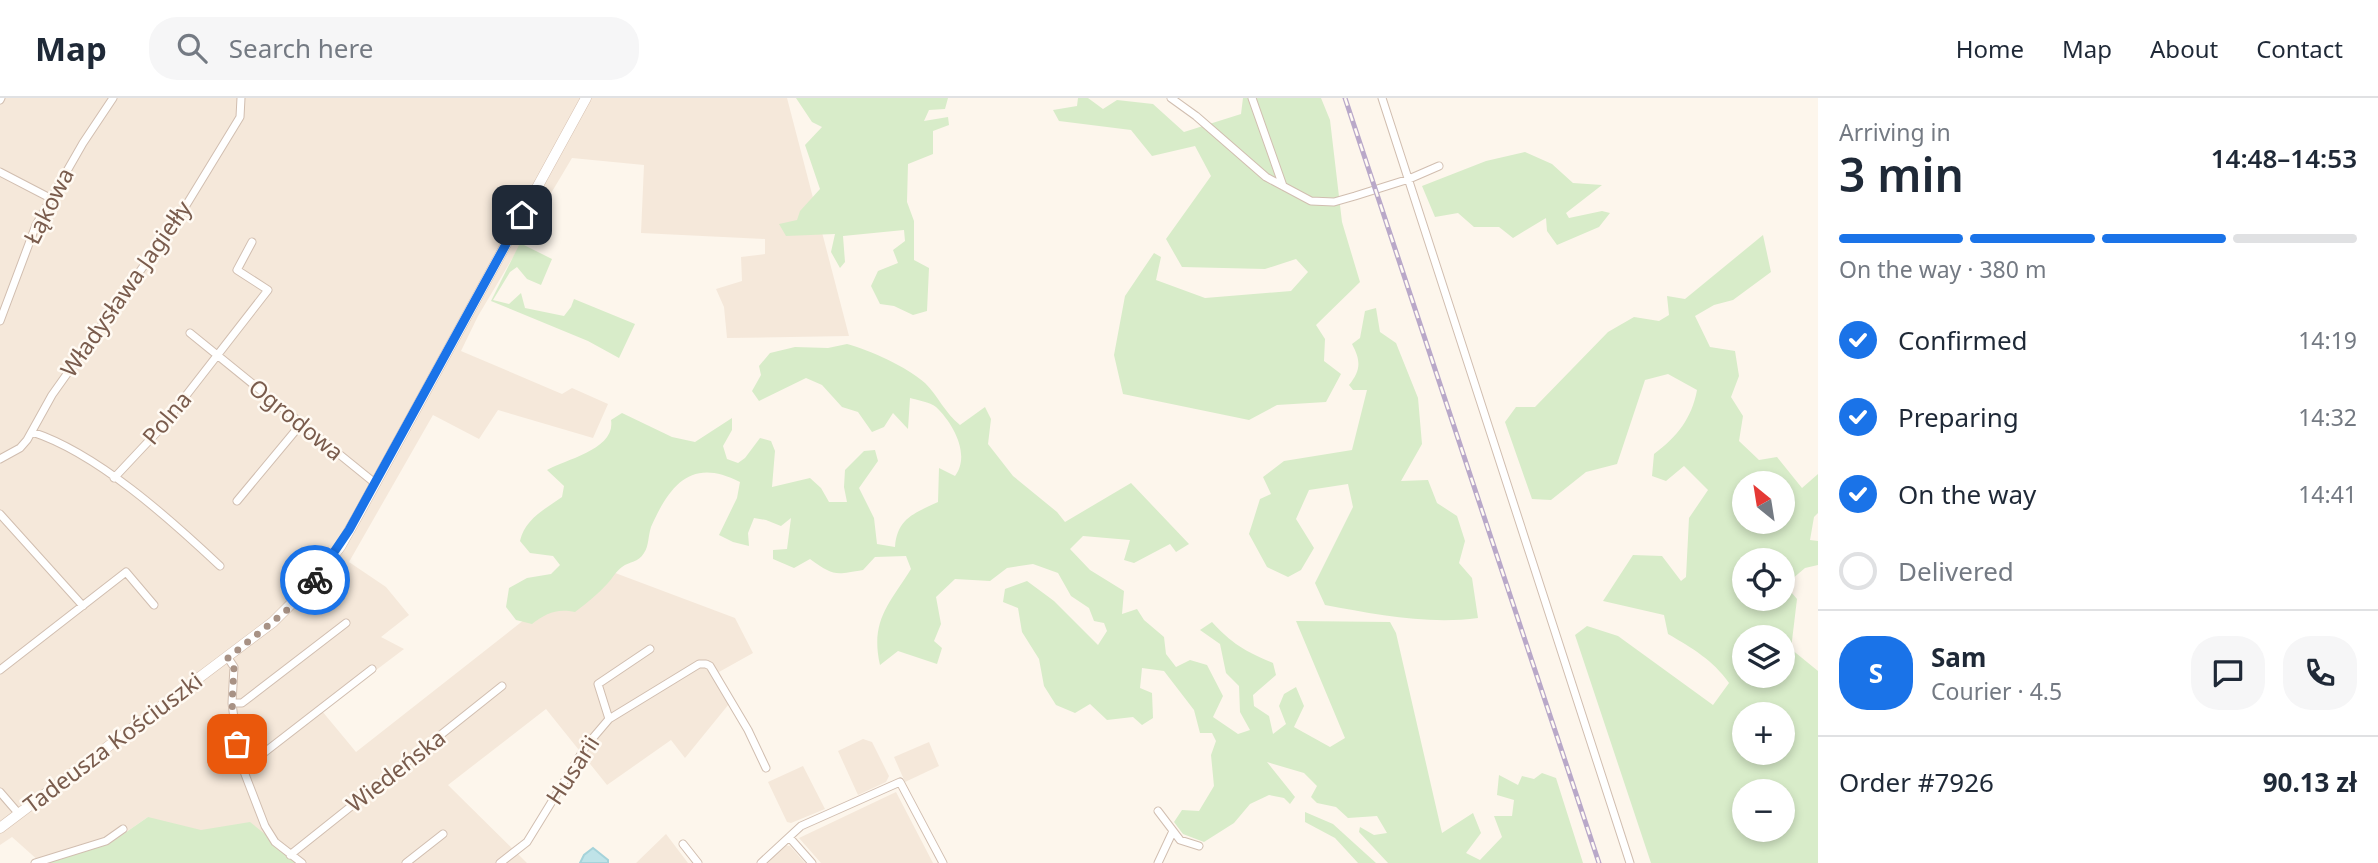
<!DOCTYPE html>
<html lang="en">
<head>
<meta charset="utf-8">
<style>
	:root { --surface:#fff; --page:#f6f6f7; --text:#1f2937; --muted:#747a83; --line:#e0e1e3; --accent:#1a73e8 }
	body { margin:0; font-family:"Noto Sans",sans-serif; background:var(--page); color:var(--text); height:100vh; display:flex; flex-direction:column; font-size:26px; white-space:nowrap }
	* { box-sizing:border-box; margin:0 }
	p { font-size:23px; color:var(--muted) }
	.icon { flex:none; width:38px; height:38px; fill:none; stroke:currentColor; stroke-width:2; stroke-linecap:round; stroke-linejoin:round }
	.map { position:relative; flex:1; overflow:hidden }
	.drawer { display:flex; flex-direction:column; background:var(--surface); width:560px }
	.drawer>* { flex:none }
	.needle { width:46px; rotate:330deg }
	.fabs { position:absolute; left:1732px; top:373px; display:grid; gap:14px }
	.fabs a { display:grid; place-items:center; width:63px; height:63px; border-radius:50%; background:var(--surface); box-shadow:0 4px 10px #0003; font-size:35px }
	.pin { position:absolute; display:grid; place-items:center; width:60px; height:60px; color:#fff; margin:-30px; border-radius:14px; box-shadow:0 4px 10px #0006 }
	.courier { position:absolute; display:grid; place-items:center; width:70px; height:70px; margin:-35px; border:5px solid #1a73e8; border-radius:50%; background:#fff; color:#222; box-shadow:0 2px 9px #0007 }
	.headline em { font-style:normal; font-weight:600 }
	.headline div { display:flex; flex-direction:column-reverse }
	.headline { display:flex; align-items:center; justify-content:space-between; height:119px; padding:0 21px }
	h1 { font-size:46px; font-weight:600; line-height:52px }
	.bar { display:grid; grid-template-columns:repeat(4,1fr); gap:10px 7px; align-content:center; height:84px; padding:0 21px }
	.bar i { height:9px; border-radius:5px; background:var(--line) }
	.bar .current { background:var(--accent) }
	.bar p { grid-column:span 4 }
	.line { display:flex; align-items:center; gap:18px; padding:0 21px; border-top:2px solid var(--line) }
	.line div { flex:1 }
	.round { display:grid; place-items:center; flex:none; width:74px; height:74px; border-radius:28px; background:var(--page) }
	ol { padding:0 21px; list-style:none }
	li { display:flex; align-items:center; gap:21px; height:77px }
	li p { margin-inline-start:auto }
	li .icon { padding:7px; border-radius:50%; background:var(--accent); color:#fff; stroke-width:4 }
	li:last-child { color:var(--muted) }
	li i { width:38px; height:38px; border:4px solid var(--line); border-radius:50% }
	header { display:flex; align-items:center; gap:42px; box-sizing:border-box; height:98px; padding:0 35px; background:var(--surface); border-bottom:2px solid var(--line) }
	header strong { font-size:33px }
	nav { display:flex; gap:38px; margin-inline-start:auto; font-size:24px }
	.search { width:490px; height:63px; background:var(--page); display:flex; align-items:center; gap:18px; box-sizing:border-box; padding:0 24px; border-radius:28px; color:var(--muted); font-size:26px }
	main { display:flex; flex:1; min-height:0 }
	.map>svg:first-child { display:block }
	.residential { fill:#f5e8da }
	.green { fill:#d8ecc9; fill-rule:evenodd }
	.water { fill:#bfe3e8; stroke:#a5d3da; stroke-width:2 }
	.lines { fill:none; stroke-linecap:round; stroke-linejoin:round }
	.minor-casing { stroke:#d1beb0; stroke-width:9 }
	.secondary-casing { stroke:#d6c0b0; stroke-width:11 }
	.minor { stroke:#fff; stroke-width:7 }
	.secondary { stroke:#fff; stroke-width:10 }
	.rail-casing { stroke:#b9a8c9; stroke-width:5 }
	.rail { stroke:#fffaf3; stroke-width:2.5; stroke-dasharray:8; stroke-linecap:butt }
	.done { stroke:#a89285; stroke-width:7; stroke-dasharray:0 12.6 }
	.route { stroke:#1a73e8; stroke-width:9 }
	.labels { text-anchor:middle; stroke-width:5; stroke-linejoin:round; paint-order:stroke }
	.street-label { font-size:23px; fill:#7a5c4d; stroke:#fffaf3 }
</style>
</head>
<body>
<header>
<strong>Map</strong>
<div class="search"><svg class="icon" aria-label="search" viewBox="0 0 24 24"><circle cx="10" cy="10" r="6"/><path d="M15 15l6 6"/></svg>Search here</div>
<nav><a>Home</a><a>Map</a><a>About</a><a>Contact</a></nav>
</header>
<main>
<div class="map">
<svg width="1818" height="765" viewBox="0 0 1818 765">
	<rect width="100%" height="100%" fill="#fdf6ec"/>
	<path class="residential" d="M0 0H787L849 238 727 240 724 209 716 191 742 183 741 159 765 156V141L641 135 644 67 572 60 478 218 461 253 562 296 572 290 608 306 593 340 498 312 479 341 433 317 349 464 386 489 409 517 381 539 404 551 322 613 356 654 594 467 735 520 753 555 719 574 733 601 685 660 671 642 607 687 546 611 448 687 527 765H163L148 719 109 746 40 764 12 739 0 747Z
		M863 641 872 644 889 678 886 684 858 697 838 653Z
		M929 644 939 668 905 684 894 659Z
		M803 668 825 711 791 725 787 724 768 684Z
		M896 694 933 765H821L799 740Z
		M666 736 688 765H636Z
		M783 747 790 748 805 765H768Z"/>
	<path class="green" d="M796 0H948L945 11 929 12 924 23 948 19 949 27 933 33V56L908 66 907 104 914 123V162L929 170 927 213 913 217 894 208 880 206 871 188 878 173 898 165 893 152 905 143 904 132 843 138 845 164 840 170 831 154 835 136 786 138 779 126 797 122 800 113 820 91 805 47 822 29 812 24Z
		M1078 0H1088L1103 11 1117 2 1153 6 1184 34 1241 16 1243 0H1321L1330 22 1342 124 1360 184 1316 227 1325 241 1324 263 1341 276 1326 304 1277 307 1249 322 1123 296 1114 257 1125 198 1154 155 1161 159 1156 182 1205 200 1291 193 1308 174 1296 161 1265 171 1182 169 1166 141 1211 78 1195 48 1152 58 1131 32 1059 23 1053 12 1077 8Z
		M1525 54 1552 66 1573 85 1602 87 1566 115 1569 120 1602 113 1610 115 1599 129 1557 147 1547 133 1546 120 1513 140 1499 129H1474L1458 115 1435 119 1422 88 1486 63Z
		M1763 137 1771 174 1733 202 1714 207 1695 218 1710 249 1735 253 1739 278 1731 299 1743 318 1739 343 1759 362 1777 359 1802 390 1818 376V415L1814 419 1810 442 1818 443V467L1805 470 1785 487 1797 501 1791 551 1818 573V765H1651L1575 537 1587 528 1618 538 1713 607 1729 585C1713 562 1692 550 1668 536L1664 517 1603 503 1633 457 1662 458 1681 483 1686 479 1689 420 1708 392 1684 368 1666 383 1652 378 1654 356C1677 339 1692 320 1697 292L1668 276 1645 282 1617 366 1586 374 1551 402 1532 401 1505 324 1516 309H1535L1608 234 1634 219 1659 223 1669 217 1667 198 1685 201ZM1783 385V424H1745V385ZM1783 462V500H1745V462ZM1745 539H1783V578H1745ZM1783 616V654H1745V616ZM1783 693V732H1745V693Z
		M520 145 552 161 541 187 527 181 517 169 510 174 493 202 509 206 521 195 525 210 564 218 571 209 574 201 635 226 619 260 588 243 491 203Z
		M1376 210 1380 234 1396 245 1418 300 1422 346 1401 383 1428 382 1437 405 1457 418 1465 443 1459 465 1472 480 1478 520C1428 527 1374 516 1325 507L1315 485 1353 409 1348 386 1309 392 1296 421 1314 450 1301 472 1288 479 1267 469 1249 436 1260 401 1271 396 1263 379 1284 363 1352 352 1367 292H1353L1349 287C1361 272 1361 263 1352 246L1360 240 1365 213Z
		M847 246C870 252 907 269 925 285 938 298 945 315 960 327L985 309 991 321 988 346 1013 378 1057 414 1065 424 1131 385 1189 446 1176 454 1170 446 1134 465 1124 462 1130 442 1083 438 1070 451 1090 472 1124 493 1122 516 1137 511 1144 522 1164 539 1166 556 1176 569 1190 562 1207 567 1223 598 1213 619 1238 636 1250 632 1240 614 1239 588 1226 575 1220 546 1200 532 1212 524C1231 545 1246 554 1273 565L1276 577 1253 597 1254 608 1269 618 1273 636 1286 626 1279 608 1284 596 1296 589 1304 608 1294 629 1330 649 1345 640 1296 523 1390 524 1396 535 1442 735 1473 715 1481 735 1466 755 1480 762 1502 739 1494 718H1512L1514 702 1497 697 1499 677 1518 687 1522 678 1534 681 1542 675 1556 680 1583 765H1388L1359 734 1360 729 1374 737 1387 735 1377 718 1348 720 1336 709 1317 705 1311 699 1317 688 1304 675 1267 664 1295 699 1290 706 1284 700 1269 697 1250 706 1234 725 1204 744 1183 736 1174 724 1182 712 1199 713 1214 688 1211 657 1216 643 1212 635H1200L1194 612 1164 573 1142 570 1140 590 1152 595 1153 620 1142 627 1133 619 1107 622 1090 606 1075 615 1056 607 1044 588 1039 561 1022 534 1018 510 1003 504 1005 491 1027 483 1054 503 1098 547 1107 533 1104 525 1094 523 1089 510 1071 498 1058 475 1033 466 1007 470 990 483 955 481 936 499 941 526 934 543 942 550 937 566 898 553 880 567C870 523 889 506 911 471L906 458 875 459 863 472C834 477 834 478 810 461L794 470 773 461V452L787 451 791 420 781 428 766 422 754 420 748 435 749 448 733 444 719 437 737 400 740 384C692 359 670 386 651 429 648 438 649 448 644 455 638 465 630 463 622 469 616 473 612 481 608 485 598 496 587 505 575 514 557 510 546 515 532 526L516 522 506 509 509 490 527 480 551 476 560 467 553 458 530 455 520 443C525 421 545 411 562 399L564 388 547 372C567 361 616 351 611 322L622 315 672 339 695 344 732 320V332L723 348 727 361 738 365 745 360 760 340 771 343 775 353 772 389 810 380 821 390 829 404H847L844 389 845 372 864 353 875 352 878 363 859 390 874 420 877 446 895 449C897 420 915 415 938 404L939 370 955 378C971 357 953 325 936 309 930 304 917 302 910 300L908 331 893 315 884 329 872 334 858 314 842 309 822 287 806 280 759 303 752 293 761 277 759 268 770 255 795 249 828 250Z
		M1305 714 1333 726 1376 765H1358L1335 740 1305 724Z
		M148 719 201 732 250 724 301 765H39L109 746Z"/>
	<path class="water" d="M593 750 608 762V765H580L584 757Z"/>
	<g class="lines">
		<g class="minor-casing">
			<path id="minor" d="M1171 0 1196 18 1266 79 1311 103 1334 104 1355 98 1409 81 1439 68
				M1252 0 1283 88
				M1382 0 1630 765
				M0 2 1 0
				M0 74 50 100
				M0 223 36 127 83 45 113 0
				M190 235 376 386
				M32 334C97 355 170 421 220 468
				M0 361 20 350 27 342 52 297 182 114 240 19 241 0
				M114 380 160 331 268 192 237 172 252 144
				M237 403 301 326
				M0 416 83 508
				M228 560 234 569 232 605 238 652 243 671 265 728 275 744 302 765
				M0 572 126 474 154 507
				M232 605H242L346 525
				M609 621 598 586 650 551
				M243 671 372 571
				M0 694 19 716
				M1158 713 1180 742 1199 748
				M789 739 812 765
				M683 746 698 765
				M290 757 502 588
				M35 765 106 743 123 731
				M406 765 443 736
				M500 765 527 744 586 648 609 621 699 566H706L710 568 748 632 766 670
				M761 765 801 728 900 684 943 765
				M1158 765 1173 733"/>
		</g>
		<g class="secondary-casing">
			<path id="secondary" d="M0 730 273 524 315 482 340 449 358 417 586 0"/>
		</g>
		<use href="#minor" class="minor"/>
		<use href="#secondary" class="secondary"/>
		<g class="rail-casing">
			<path id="rail" d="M1345 0 1599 765"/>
		</g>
		<use href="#rail" class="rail"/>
	</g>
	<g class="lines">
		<path class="done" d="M237 646 232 606 234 569 228 560 286 513 315 482"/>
		<path class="route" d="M315 482 349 432 522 117"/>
	</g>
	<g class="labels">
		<g class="street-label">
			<text transform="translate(49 108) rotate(-63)" y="8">Łąkowa</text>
			<text transform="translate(126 191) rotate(-55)" y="8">Władysława Jagiełły</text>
			<text transform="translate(167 320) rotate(-50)" y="8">Polna</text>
			<text transform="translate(296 322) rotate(39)" y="8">Ogrodowa</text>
			<text transform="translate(113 645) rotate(-37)" y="8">Tadeusza Kościuszki</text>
			<text transform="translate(573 672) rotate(-57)" y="8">Husarii</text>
			<text transform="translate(396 673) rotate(-38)" y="8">Wiedeńska</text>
		</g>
	</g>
</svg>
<div class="fabs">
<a><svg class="needle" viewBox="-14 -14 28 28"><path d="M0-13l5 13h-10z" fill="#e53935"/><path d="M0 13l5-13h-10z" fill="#747a83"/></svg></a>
<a><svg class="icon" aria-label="locate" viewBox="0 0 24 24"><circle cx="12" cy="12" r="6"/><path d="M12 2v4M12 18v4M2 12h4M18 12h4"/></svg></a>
<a><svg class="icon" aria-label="layers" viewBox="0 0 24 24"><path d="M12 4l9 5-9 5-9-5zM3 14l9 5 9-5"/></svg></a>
<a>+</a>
<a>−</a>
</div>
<div class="pin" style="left:237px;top:646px;background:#ea580c"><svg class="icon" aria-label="bag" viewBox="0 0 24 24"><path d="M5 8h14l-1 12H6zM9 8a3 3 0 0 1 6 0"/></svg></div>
<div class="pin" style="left:522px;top:117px;background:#1f2937"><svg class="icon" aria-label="home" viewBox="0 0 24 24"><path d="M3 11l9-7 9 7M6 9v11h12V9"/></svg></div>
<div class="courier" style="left:315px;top:482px"><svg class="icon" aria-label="bike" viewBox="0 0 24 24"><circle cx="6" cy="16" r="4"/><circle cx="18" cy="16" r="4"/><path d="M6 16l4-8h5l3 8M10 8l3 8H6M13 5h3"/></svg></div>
</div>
<section class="drawer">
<div class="headline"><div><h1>3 min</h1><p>Arriving in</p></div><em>14:48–14:53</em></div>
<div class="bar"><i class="current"></i><i class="current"></i><i class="current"></i><i></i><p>On the way · 380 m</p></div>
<ol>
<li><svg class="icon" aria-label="check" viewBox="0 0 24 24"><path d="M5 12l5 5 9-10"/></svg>Confirmed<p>14:19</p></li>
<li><svg class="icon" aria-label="check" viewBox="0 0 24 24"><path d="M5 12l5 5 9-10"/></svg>Preparing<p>14:32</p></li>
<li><svg class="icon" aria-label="check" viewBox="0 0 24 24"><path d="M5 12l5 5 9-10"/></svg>On the way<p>14:41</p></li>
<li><i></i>Delivered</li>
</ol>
<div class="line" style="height:126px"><b class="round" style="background:var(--accent);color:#fff">S</b><div><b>Sam</b><p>Courier · 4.5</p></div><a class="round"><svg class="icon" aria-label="chat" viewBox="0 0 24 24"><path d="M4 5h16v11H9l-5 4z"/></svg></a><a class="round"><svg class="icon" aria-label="phone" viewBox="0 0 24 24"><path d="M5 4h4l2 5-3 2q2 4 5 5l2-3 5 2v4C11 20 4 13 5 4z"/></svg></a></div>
<div class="line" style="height:91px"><div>Order #7926</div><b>90.13 zł</b></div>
</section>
</main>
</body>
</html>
